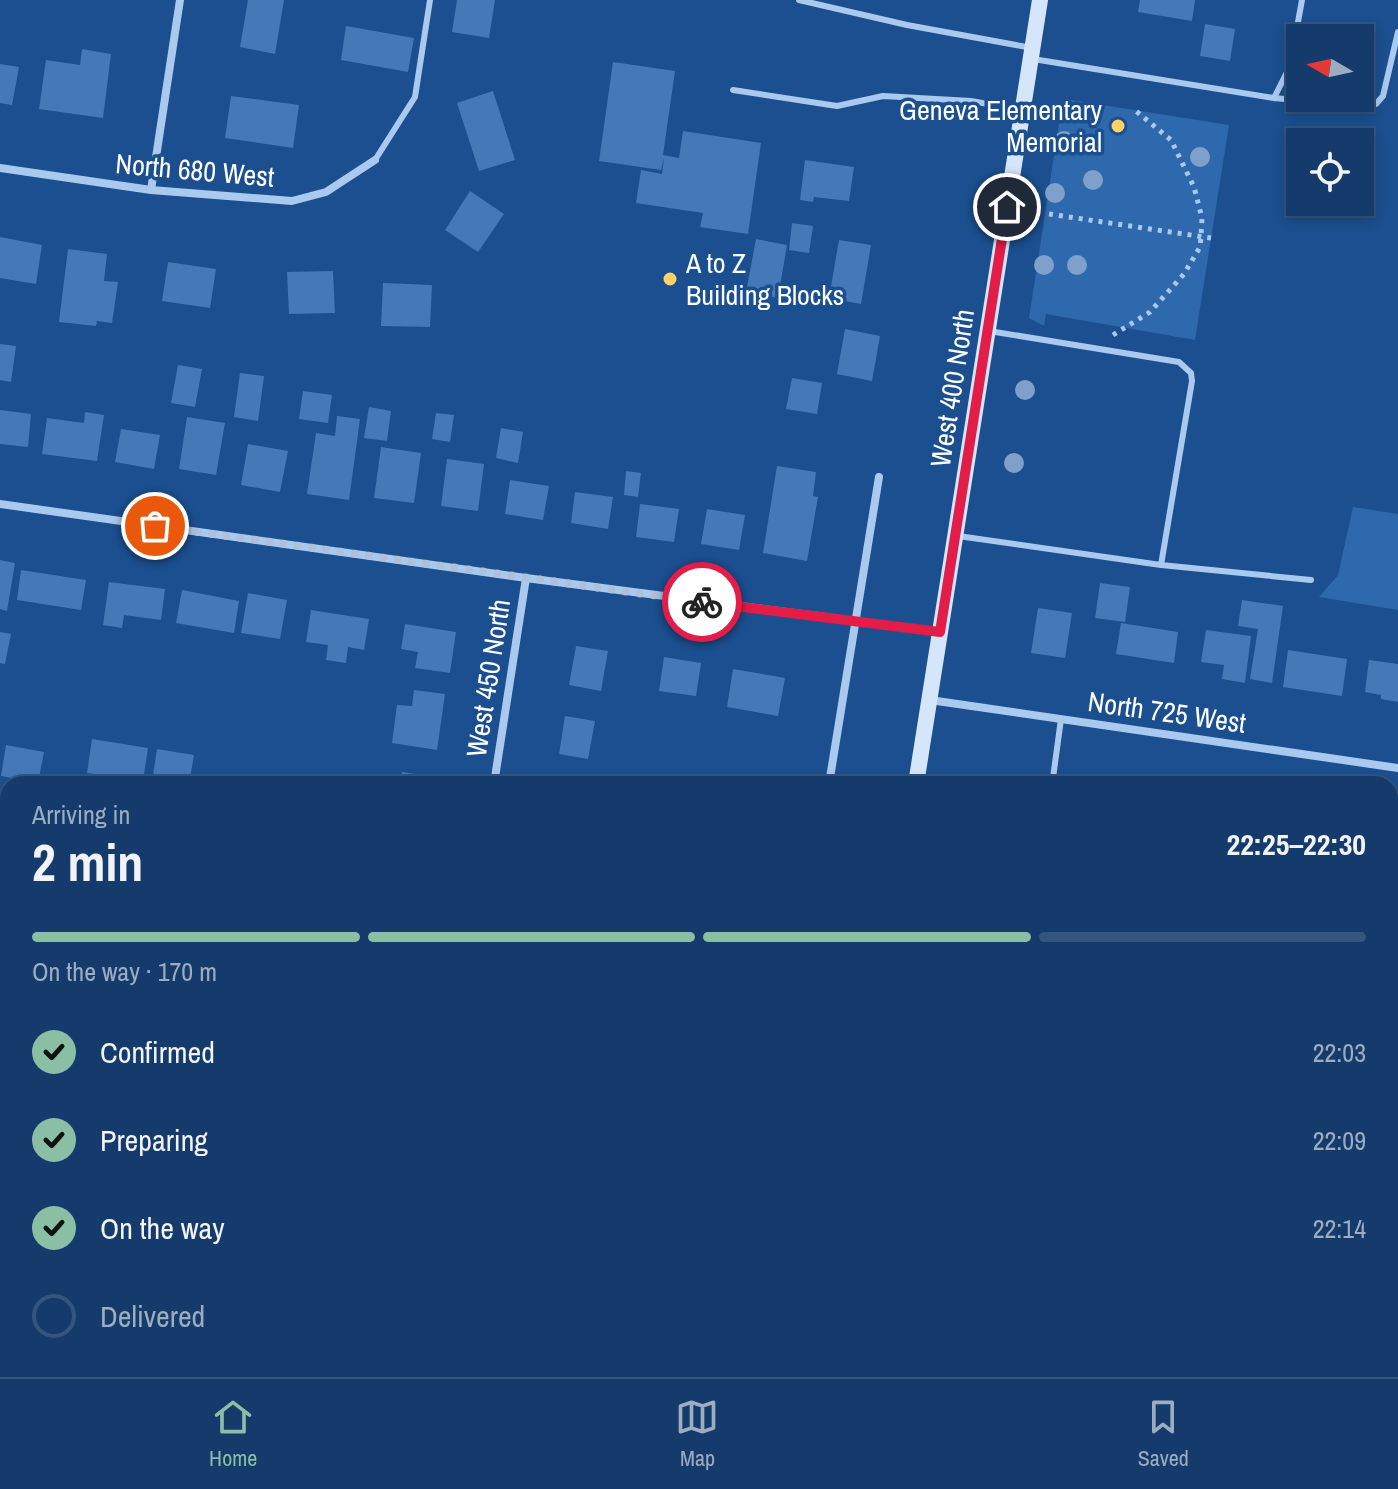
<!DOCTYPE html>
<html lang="en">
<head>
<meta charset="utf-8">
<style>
	:root { --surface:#143b6b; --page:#1d4271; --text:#f1f3f6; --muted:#9dadc1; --line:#33557e; --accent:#8abfa5 }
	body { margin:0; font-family:"Archivo Narrow",sans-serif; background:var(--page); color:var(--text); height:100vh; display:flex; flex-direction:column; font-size:30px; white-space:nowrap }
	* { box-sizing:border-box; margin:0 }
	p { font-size:26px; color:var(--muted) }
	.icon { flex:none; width:44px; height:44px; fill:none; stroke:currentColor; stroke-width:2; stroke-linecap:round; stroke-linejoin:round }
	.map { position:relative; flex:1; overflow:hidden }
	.side { position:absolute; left:0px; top:776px; width:1398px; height:602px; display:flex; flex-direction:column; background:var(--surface); border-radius:24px 24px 0 0; box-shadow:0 4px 12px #0003,0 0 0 2px var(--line) }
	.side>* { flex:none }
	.needle { width:52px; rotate:279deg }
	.buttons { position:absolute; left:1286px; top:24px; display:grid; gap:16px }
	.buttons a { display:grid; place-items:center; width:88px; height:88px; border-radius:0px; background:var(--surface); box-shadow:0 4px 12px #0003,0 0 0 2px var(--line); font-size:40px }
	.pin { position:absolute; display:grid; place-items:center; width:68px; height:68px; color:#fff; margin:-34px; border:4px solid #fff; border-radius:50%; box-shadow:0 2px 8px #0007 }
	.courier { position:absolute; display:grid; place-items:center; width:80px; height:80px; margin:-40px; border:6px solid #e11d48; border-radius:50%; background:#fff; color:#222; box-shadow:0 2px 10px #0007 }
	.head em { font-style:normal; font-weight:700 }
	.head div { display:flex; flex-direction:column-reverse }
	.head { display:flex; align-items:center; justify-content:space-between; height:136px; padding:0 32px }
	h1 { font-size:52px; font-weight:700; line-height:60px }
	.bar { display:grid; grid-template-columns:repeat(4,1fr); gap:12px 8px; align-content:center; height:96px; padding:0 32px }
	.bar i { height:10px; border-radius:6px; background:var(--line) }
	.bar .current { background:var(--accent) }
	.bar p { grid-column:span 4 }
	ol { padding:0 32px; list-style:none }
	li { display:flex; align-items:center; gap:24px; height:88px }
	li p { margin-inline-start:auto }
	li .icon { padding:8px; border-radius:50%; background:var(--accent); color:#111; stroke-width:4 }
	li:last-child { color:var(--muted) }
	li i { width:44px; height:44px; border:4px solid var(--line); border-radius:50% }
	.dock { display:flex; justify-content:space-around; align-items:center; height:112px; border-top:2px solid var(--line); background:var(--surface); font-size:22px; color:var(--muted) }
	.dock a { display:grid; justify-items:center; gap:4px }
	.dock .current { color:var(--accent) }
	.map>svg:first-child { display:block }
	.green { fill:#2e69ad }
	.building { fill:#4478b7 }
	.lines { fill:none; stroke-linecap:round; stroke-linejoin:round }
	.path { stroke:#a9c9ee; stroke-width:5; stroke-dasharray:4 6; stroke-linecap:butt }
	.lane { stroke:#a9c9ee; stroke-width:6 }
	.street { stroke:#a9c9ee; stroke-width:8 }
	.secondary { stroke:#d6e6fa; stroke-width:16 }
	.tree { fill:#7ea0ca }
	.done { stroke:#afc1d8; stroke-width:8; stroke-dasharray:0 14.4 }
	.route { stroke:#e11d48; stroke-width:10 }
	.poi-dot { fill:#ffd166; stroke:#1b4f8f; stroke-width:3 }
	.labels { text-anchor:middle; stroke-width:7; stroke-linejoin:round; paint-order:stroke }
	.poi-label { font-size:28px; fill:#fff; stroke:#1b4f8f; text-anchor:end }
	.street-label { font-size:28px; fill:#fff; stroke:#1b4f8f }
</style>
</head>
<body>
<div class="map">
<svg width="1398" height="1377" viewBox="0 0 1398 1377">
	<rect width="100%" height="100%" fill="#1b4f8f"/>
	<path class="green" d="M1071 100 1229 125 1195 340 1046 314 1044 326 1029 318 1061 110Z
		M1353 507 1398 514V610L1319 597 1338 575Z"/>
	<path class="building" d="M248 0H284L275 54 240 47Z
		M457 0H495L489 38 452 32Z
		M1140 0H1195L1192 21 1138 12Z
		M1205 24 1235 29 1230 61 1200 56Z
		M346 26 414 38 408 72 341 60Z
		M82 49 111 54 103 118 39 109 46 60 80 65Z
		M613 62 675 71 663 155 679 158 683 131 761 143 748 234 700 227 703 213 636 203 641 170 662 174 664 158 661 170 599 161Z
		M0 64 19 67 12 105 0 103Z
		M493 91 515 160 479 171 457 103Z
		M231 96 299 105 293 148 225 138Z
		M805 160 854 167 849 201 814 197 813 202 800 200Z
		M470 191 504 214 478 252 445 230Z
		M792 223 813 226 809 253 789 250Z
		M0 237 42 245 36 284 0 278Z
		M756 239 787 245 778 298 746 292Z
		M839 240 871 245 861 304 829 298Z
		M68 249 107 254 104 281 118 282 112 323 97 321 96 326 59 322Z
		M168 262 216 269 210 308 162 301Z
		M333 271 335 313 289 314 287 272Z
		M383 283 432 285 430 327 381 326Z
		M845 329 880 336 872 381 837 374Z
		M0 344 16 346 11 382 0 380Z
		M178 365 202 369 195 407 171 403Z
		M240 373 264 376 258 421 234 417Z
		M792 378 822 383 817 414 786 409Z
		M303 391 332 395 328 423 299 419Z
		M369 407 391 411 387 441 364 438Z
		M0 410 31 414 28 447 0 444Z
		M85 412 104 415 97 461 42 454 47 418 84 423Z
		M436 413 454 415 450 442 432 439Z
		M337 416 360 419 349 500 307 494 316 433 335 436Z
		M187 417 225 423 216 475 179 469Z
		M501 428 523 432 518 463 496 458Z
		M121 429 160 435 154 469 115 462Z
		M248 444 288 451 280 492 241 485Z
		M381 447 421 453 414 503 374 498Z
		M447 459 484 464 478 511 441 506Z
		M777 466 816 472 813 496 818 497 807 561 763 553Z
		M626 471 641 473 638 497 624 495Z
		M510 480 549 486 543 520 505 514Z
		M575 492 613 497 608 529 571 523Z
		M640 504 679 509 674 542 636 537Z
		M707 509 745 515 739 550 701 544Z
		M0 560 15 563 7 611 0 609Z
		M21 570 86 580 81 610 17 600Z
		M109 582 165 589 161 620 124 615 122 628 103 625Z
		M1100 583 1130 587 1125 622 1095 618Z
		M182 590 239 601 234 633 176 623Z
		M248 593 287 600 280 639 241 633Z
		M1242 600 1283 606 1272 683 1250 679 1258 629 1238 626Z
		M1038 608 1072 613 1065 658 1031 653Z
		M311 610 369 619 364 650 348 647 346 663 326 660 328 645 306 642Z
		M1121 623 1178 632 1174 663 1116 654Z
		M405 624 456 632 450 673 415 668 418 652 401 649Z
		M1206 630 1251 636 1245 683 1222 679 1224 665 1201 662Z
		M0 632 11 634 5 664 0 663Z
		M576 646 608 651 601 691 569 685Z
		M1288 650 1347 659 1342 696 1283 687Z
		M664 657 701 663 696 696 659 691Z
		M1369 660 1398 664V702L1381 699V695L1365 692Z
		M733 669 785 678 778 716 727 707Z
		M414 690 445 694 437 750 392 743 397 705 412 706Z
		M565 716 595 721 588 759 559 754Z
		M92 739 148 748 143 781 87 773Z
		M6 745 44 752 38 783 1 776Z
		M157 749 194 755 189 784 152 782Z
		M402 772 434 777 432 784H400Z
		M1018 777 1048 780 1047 784H1016Z
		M1390 838 1398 839 1392 881H1390Z
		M1395 946 1398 947V995L1390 994Z
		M1390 1122 1398 1123V1166L1390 1165Z
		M597 1370H653L652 1377H596Z"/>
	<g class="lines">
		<path class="path" d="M1049 214 1211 238
			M1113 335 1150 312 1184 274 1200 247 1201 237 1202 218 1194 187 1171 140 1136 111"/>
		<path class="lane" d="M799 0 907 25 1032 48
			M1033 59 1274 98 1367 107 1376 104 1383 96 1398 32
			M733 90 837 106 883 96 971 101 1022 110
			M1274 98 1290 66 1302 0
			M375 160 415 97 430 0
			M958 536 1161 565 1192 381 1191 373 1179 362 989 331
			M1161 565 1311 580
			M1053 778 1061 719
			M744 1377 745 1370"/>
		<path class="street" d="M0 168 151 190 292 201 326 192 375 160
			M151 190 180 0
			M0 504 526 578 940 632
			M930 700 1398 768
			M494 784 526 578
			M829 784 879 477
			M0 834 8 835
			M1390 1063 1398 1064
			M43 1377 44 1370
			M395 1377 396 1370"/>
		<path class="secondary" d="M916 784 1040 0
			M0 1166 8 1167
			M1390 1365 1398 1366
			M824 1377 825 1370"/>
	</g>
	<g class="tree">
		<circle cx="1064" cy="141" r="10"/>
		<circle cx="1200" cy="157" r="10"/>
		<circle cx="1093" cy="180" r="10"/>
		<circle cx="1055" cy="193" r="10"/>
		<circle cx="1044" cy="265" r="10"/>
		<circle cx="1077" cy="265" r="10"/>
		<circle cx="1025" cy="390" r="10"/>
		<circle cx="1014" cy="463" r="10"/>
	</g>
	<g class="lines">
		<path class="done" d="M155 526 702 602"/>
		<path class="route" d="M702 602 940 632 1007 207"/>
	</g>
	<g class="poi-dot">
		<circle cx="1118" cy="126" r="8"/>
		<circle cx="670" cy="279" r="8"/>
	</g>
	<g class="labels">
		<g class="poi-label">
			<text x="1102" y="120">Geneva Elementary<tspan x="1102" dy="32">Memorial</tspan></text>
			<text x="686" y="273" text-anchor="start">A to Z<tspan x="686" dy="32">Building Blocks</tspan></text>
		</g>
		<g class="street-label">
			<text transform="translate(195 170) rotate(5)" y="10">North 680 West</text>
			<text transform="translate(952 388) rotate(-81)" y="10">West 400 North</text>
			<text transform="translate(488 678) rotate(-81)" y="10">West 450 North</text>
			<text transform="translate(1167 712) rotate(8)" y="10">North 725 West</text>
		</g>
	</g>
</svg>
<div class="buttons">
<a><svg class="needle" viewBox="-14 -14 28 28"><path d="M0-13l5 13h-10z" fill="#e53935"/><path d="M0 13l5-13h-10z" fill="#9dadc1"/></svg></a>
<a><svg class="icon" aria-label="locate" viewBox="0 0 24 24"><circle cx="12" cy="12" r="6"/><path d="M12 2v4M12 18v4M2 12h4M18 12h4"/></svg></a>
</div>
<div class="pin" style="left:155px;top:526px;background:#ea580c"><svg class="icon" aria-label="bag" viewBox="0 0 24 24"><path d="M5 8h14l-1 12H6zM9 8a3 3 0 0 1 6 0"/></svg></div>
<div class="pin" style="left:1007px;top:207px;background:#1f2937"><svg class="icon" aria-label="home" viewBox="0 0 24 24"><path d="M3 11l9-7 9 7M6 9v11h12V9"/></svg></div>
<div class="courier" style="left:702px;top:602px"><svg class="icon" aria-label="bike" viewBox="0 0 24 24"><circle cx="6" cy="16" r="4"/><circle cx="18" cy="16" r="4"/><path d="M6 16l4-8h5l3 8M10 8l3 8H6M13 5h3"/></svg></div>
<section class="side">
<div class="head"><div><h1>2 min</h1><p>Arriving in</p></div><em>22:25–22:30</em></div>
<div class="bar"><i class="current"></i><i class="current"></i><i class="current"></i><i></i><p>On the way · 170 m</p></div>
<ol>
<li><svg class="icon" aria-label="check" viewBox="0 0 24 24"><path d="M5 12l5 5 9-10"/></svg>Confirmed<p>22:03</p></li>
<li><svg class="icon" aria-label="check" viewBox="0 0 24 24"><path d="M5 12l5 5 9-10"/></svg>Preparing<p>22:09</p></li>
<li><svg class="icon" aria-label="check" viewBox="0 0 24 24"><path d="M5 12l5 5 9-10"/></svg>On the way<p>22:14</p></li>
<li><i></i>Delivered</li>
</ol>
</section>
</div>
<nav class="dock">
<a class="current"><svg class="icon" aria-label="home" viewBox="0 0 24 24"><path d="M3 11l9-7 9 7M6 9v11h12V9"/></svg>Home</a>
<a><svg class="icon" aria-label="map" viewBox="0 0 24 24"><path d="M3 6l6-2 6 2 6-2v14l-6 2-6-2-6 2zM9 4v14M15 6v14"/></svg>Map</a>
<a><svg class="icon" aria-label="saved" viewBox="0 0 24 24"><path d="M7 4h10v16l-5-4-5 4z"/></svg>Saved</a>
</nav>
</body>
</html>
